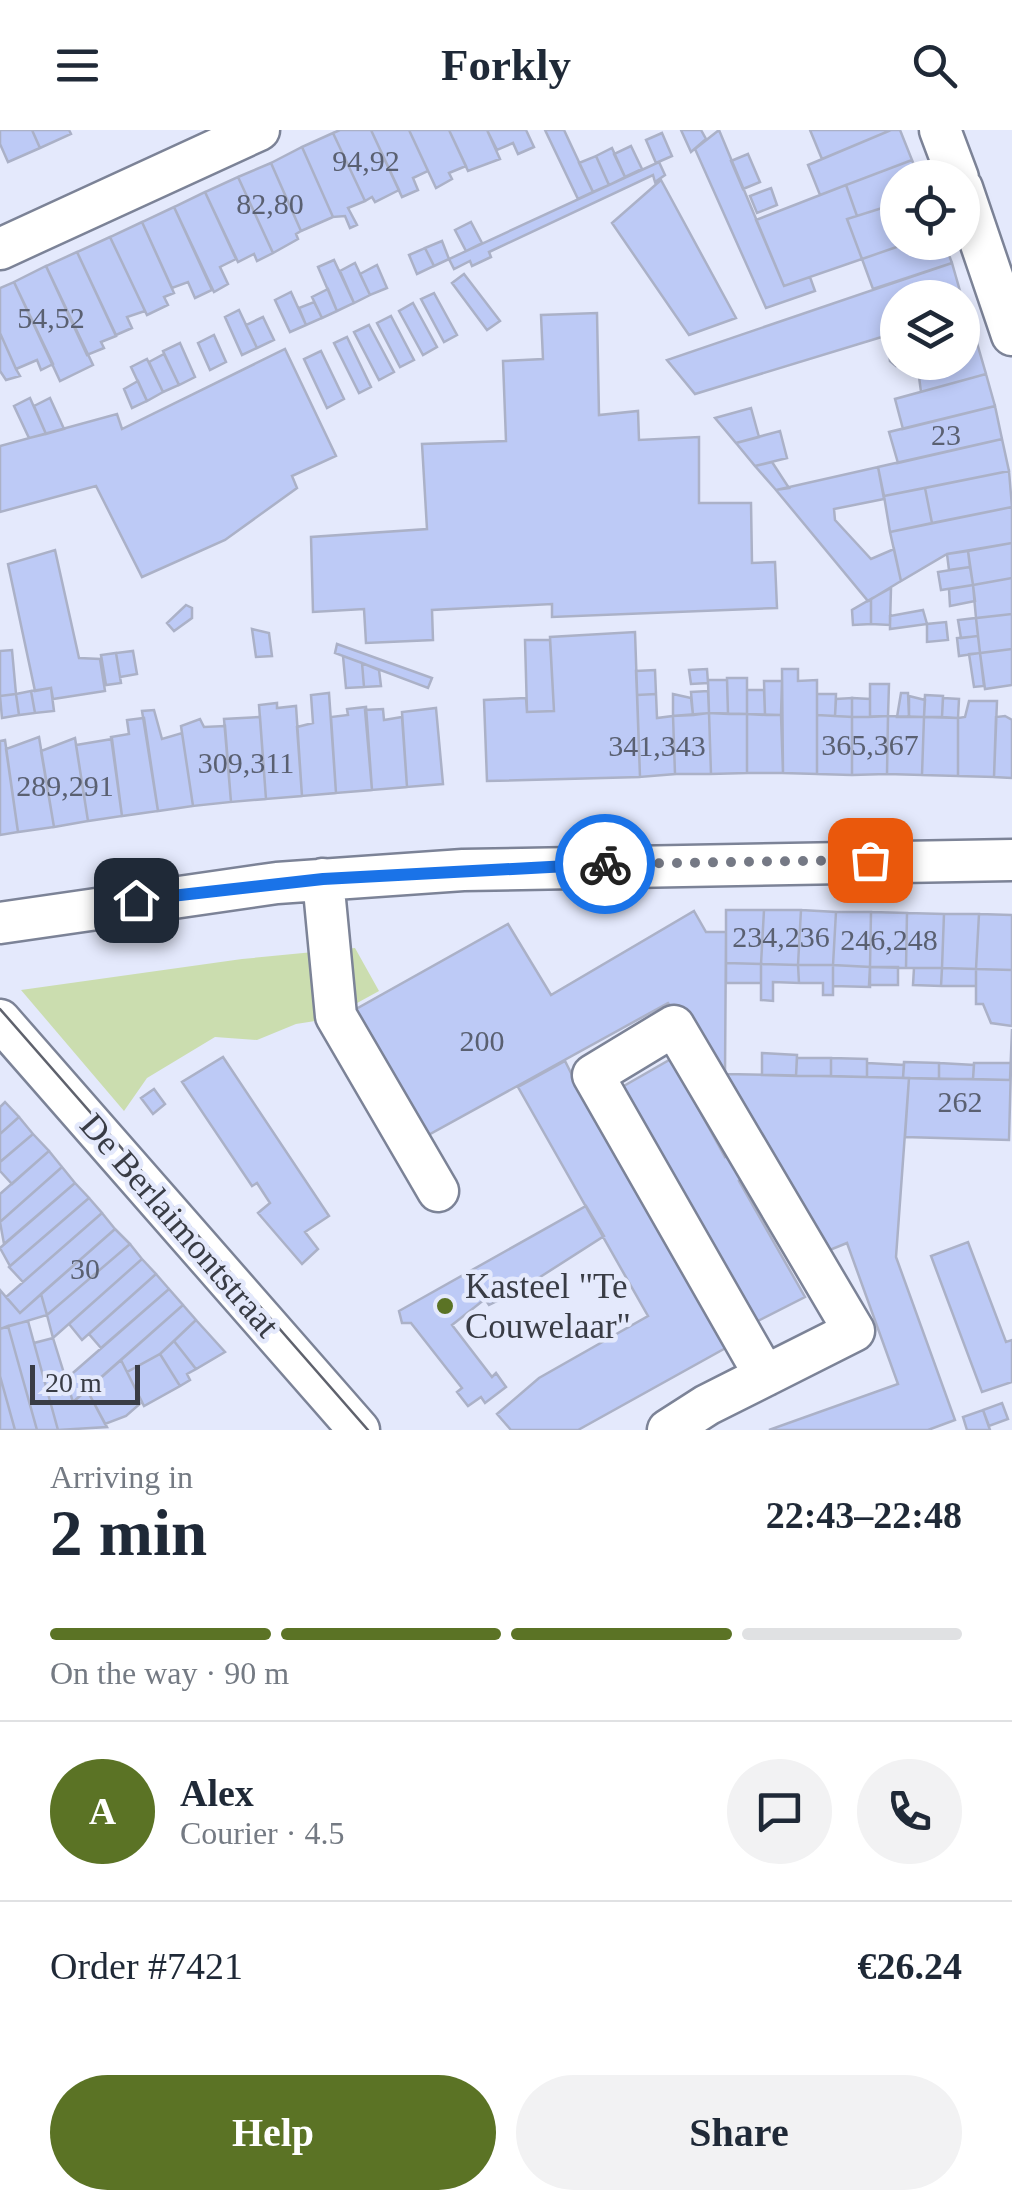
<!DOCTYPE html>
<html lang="en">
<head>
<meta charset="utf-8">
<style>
	:root { --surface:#fff; --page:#f2f2f3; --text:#1f2937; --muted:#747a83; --line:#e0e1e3; --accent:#5b7325 }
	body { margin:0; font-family:Georgia,serif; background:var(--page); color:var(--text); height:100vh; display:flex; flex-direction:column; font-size:38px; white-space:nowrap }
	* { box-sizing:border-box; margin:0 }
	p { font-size:32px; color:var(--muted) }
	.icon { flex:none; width:55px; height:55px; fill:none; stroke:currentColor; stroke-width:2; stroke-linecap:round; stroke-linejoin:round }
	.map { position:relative; height:1300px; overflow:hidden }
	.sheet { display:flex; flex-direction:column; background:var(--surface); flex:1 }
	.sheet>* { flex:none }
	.buttons { position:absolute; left:880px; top:30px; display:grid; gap:20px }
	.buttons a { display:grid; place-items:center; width:100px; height:100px; border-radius:50%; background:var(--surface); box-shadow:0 5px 15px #0003; font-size:50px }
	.scale { position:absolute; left:30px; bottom:25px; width:110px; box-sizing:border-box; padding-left:10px; border:5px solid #393c45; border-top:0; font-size:28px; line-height:35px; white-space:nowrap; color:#393c45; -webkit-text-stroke:8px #e4e9fc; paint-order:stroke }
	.pin { position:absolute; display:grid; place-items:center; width:85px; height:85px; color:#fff; margin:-42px; border-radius:20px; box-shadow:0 5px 15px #0006 }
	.courier { position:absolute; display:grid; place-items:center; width:100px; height:100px; margin:-50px; border:8px solid #1a73e8; border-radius:50%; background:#fff; color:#222; box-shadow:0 2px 12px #0007 }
	.head em { font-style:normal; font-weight:700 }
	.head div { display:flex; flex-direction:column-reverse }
	.head { display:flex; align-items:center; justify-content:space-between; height:170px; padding:0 50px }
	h1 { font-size:65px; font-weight:700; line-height:75px }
	.bar { display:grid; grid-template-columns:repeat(4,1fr); gap:15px 10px; align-content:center; height:120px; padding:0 50px }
	.bar i { height:12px; border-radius:8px; background:var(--line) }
	.bar .on { background:var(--accent) }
	.bar p { grid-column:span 4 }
	.line { display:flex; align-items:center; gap:25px; padding:0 50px; border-top:2px solid var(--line) }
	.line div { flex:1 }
	.round { display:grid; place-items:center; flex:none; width:105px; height:105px; border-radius:52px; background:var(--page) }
	.primary-button { display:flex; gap:20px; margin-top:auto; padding:20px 50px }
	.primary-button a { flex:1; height:115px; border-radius:60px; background:var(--accent); color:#fff; font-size:40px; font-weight:700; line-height:115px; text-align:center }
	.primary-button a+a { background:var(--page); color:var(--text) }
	header { display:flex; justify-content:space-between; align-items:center; height:130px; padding:0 50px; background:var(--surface); font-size:45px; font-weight:700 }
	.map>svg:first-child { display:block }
	.green { fill:#cbddaf }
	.building { fill:#bdcaf6; stroke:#abb1c7; stroke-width:2.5 }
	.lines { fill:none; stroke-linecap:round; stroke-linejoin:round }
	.minor-casing { stroke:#7c8397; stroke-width:45 }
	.minor { stroke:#fff; stroke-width:40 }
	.tram { stroke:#5f626d; stroke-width:2.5 }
	.done { stroke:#757985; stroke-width:10; stroke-dasharray:0 18 }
	.route { stroke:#1a73e8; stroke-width:12 }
	.poi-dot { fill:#5b7325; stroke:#e4e9fc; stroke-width:4 }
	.labels { text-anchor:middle; stroke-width:9; stroke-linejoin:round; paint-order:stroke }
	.number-label { font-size:30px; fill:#5a6071 }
	.street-label { font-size:35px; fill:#393c45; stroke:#e4e9fc }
	.poi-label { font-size:35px; fill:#393c45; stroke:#e4e9fc; text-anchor:start }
</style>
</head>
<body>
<header><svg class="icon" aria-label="menu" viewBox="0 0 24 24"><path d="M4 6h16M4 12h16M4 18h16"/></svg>Forkly<svg class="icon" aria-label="search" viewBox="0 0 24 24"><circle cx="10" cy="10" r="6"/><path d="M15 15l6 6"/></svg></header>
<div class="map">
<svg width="1012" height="1300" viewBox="0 0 1012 1300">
	<rect width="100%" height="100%" fill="#e4e9fc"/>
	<path class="green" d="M355 818 379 861 328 889 296 894 257 910 215 907 147 948 124 981 21 860 242 829Z"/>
	<path class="building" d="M0 0H32L40 18 8 32 0 14Z
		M32 0H69L71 4 40 18Z
		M340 0H371L399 60 375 72 372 67 365 71 333 3Z
		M371 0H409L428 41 413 48 418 60 402 67Z
		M409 0H449L466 36 449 43 452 49 436 58Z
		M449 0H487L500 29 468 41Z
		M487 0H526L534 17 518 24 513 13 497 20Z
		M545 0H564L593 62 578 69Z
		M681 0H701L706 9 691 22Z
		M719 0 784 156 810 147 815 161 766 178 695 19Z
		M810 0H891L822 29Z
		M891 0H900L912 30 820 65 808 35Z
		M333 3 365 71 348 78 357 95 350 98 345 86 333 87 302 17Z
		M662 3 672 26 656 33 646 10Z
		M631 16 642 39 625 47 614 24Z
		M302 17 333 87 301 101 271 33Z
		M612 18 625 47 609 55 596 26Z
		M748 24 760 52 743 59 731 31Z
		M596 26 609 55 593 62 579 33Z
		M912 30 919 48H898V73L857 86 846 55Z
		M659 32 665 45 655 52 653 45 489 122 491 127 472 136 470 131 454 139 449 129Z
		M271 33 301 101 296 104 298 109 273 123 238 47Z
		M238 47 273 123 257 131 254 124 238 132 205 62Z
		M661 50 736 188 689 205 612 93Z
		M846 55 857 86 847 89 862 129 784 156 756 90Z
		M771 58 777 75 757 83 750 66Z
		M205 62 236 129 220 137 228 154 214 162 174 77Z
		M898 73V112H911L862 129 847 89Z
		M174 77 212 160 195 168 188 152 172 158 142 92Z
		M142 92 174 163 164 167 168 175 147 185 110 107Z
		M471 92 482 113 466 121 455 100Z
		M110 107 145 181 127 187 132 198 116 205 77 122Z
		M442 111 449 129 434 136 425 118Z
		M911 112H944L952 133 873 159 862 129Z
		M425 118 434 136 417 144 409 125Z
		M77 122 116 206 101 212 104 218 87 225 46 136Z
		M334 130 354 173 337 181 318 137Z
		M355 133 370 165 354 173 340 141Z
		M952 133 962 168H898V202L695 264 667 230Z
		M377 135 387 158 370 165 360 144Z
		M46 136 93 235 60 251 14 152Z
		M464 144 500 191 487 200 452 153Z
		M14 152 53 234 41 240 37 230 16 239 0 203V158Z
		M328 159 337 181 322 188 312 167Z
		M291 162 306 195 290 202 275 170Z
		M434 163 457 205 444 212 421 169Z
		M314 172 322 188 306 195 299 178Z
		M413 173 437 217 423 225 399 181Z
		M239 180 257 218 242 225 225 187Z
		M967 181 977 213 962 217V183Z
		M597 183 599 285 638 281 639 310 699 307V373H751L752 433 775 432 777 478 552 487V474L432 480 433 510 366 513 364 479 313 482 311 407 427 399 422 314 506 311 503 231 543 229 541 185Z
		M391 186 414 230 400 237 377 193Z
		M263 187 274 210 257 218 246 195Z
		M369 195 394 242 379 250 354 202Z
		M898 202V232H906L896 236 890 231 887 206Z
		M0 203 16 239 20 246 6 250 0 241Z
		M214 205 226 232 210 240 198 213Z
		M347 207 371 257 359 263 334 213Z
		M180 213 195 247 179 255 163 221Z
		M977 213 986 244 921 262 917 232H962V217Z
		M285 219 336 326 292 346 297 358 225 410 142 447 96 356 0 382V316L117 284 122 299Z
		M321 221 344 269 327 278 304 229Z
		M164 224 179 255 163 262 149 232Z
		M147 229 163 262 147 271 131 237Z
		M986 244 995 276 903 299 895 269Z
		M138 251 147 271 132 278 124 259Z
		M30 268 46 304 29 308 14 276Z
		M50 268 64 299 46 304 34 276Z
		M995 276 1002 309 898 333 889 302Z
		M751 278 759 307 736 313 715 288Z
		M780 301 787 328 755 336 736 313Z
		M1002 309 1009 341 884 366 878 337Z
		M772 332 789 358 776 360 755 336Z
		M878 337 884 369 834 379 835 390 871 429 894 419 901 451 868 471 776 360Z
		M1009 341 1012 377 932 393 925 358Z
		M925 358 932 393 890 402 884 366Z
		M1012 377V413L947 424 901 451 890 402Z
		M1012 413V448L973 455 968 421Z
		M55 420 79 528 100 529 105 561 53 569 51 558 35 561 8 434Z
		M968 421 970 437 949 440 947 424Z
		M970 437 973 455 941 460 938 442Z
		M1012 448V484L976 488 973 455Z
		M973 455 975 471 950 476 949 459Z
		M891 458 890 495 871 494V469Z
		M871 469V494L853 495 852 480Z
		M186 475 192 478V488L174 501 167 493Z
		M923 480 927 494 890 499V486Z
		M1012 484V519L980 523 976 488Z
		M976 488 978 506 961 508 958 490Z
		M946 492 948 510 927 512V494Z
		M252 499 269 503 272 526 256 527Z
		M635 502 640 647 487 651 484 570 526 568 527 582 554 581 550 507Z
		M978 506 980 523 959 526 957 508Z
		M525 510H550L554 581 527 582Z
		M337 514 432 548 428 558 335 523Z
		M1012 519V555L985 559 980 523Z
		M12 520 16 564 0 566V521Z
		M133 521 137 544 120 547 116 523Z
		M116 523 121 553 106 555 101 525Z
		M980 523 984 556 974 557 969 524Z
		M343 526 362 533 364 557 346 558Z
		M362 533 379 540 381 556 364 557Z
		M707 539 708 553 691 554 689 540Z
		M782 539H798V551L817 550V644L783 643Z
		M655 540 656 564 637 565 636 541Z
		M727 548H747V584H728Z
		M708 550H727L728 584 709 583Z
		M764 551H782L781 585H765Z
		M870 554H889L888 586 870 587Z
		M51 558 54 581 35 583 31 561Z
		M747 560H764L765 585 747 584Z
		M31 561 35 583 19 585 16 564Z
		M708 561 709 583 693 585 691 562Z
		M329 563 336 663 302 666 297 597 313 593 311 565Z
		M901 563H908L909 587H897Z
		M16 564 19 585 2 588 0 566Z
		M656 564 657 588 673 586 675 644 640 647 637 565Z
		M673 564 691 568 693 585 673 586Z
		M817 564H836L835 586 817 585Z
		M925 565 943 566 942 587H924Z
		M909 566 925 570 924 587H909Z
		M852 568V587L835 586 836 569Z
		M852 568 870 569V587H852Z
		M943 568 959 569 958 588 942 587Z
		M969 571H997L994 647 958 646V588L965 587Z
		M277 573V578L296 576 302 666 266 669 259 575Z
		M366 577 372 660 336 663 331 587 348 585 347 579Z
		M436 578 443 654 407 657 402 582Z
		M383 579 384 590 402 587 407 657 372 660 365 580Z
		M154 580 162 609 182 603 193 676 158 681 142 581Z
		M709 583 711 644H675L673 586Z
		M709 583 747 584V643L711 644Z
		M747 584 781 585 783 643H747Z
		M817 585 852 587V645L817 644Z
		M888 586 887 644 852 645V587Z
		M888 586 924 587 922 645 887 644Z
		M1005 586 1012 590V648L994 647 996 587Z
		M260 587 266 669 231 672 224 589Z
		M924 587 958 588V646L922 645Z
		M144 588 158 681 122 686 111 607 129 604 127 590Z
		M200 589 204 597 225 596 231 672 193 676 181 596Z
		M39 607 54 697 18 702 6 619Z
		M75 608 88 691 54 697 41 621Z
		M112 609 122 686 88 691 76 615Z
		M5 610 18 702 0 705V611Z
		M726 780H764L761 834 726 833Z
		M764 780H801L798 835 761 834Z
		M801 780 836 782 833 835H798Z
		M694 781 706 802H726L725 944 668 873 421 1009 349 883 508 794 551 865Z
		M836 782H871L870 837 833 835Z
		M871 782 907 783 906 838 870 837Z
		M907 783 944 784 942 838H906Z
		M944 784H979L976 839 942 838Z
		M979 784 1012 785V840L976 839Z
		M726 833 761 834V853H726Z
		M761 834 798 835 799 853 773 852V871L761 870Z
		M798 835H833V865H823V853H799Z
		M833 835 870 837V857L833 856Z
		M870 837H898V855H869Z
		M914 838H942L941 856 913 855Z
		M942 838 976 839V856H941Z
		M976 839 1012 840V896L991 893 983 874H976Z
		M1012 899 1009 1010 905 1007 909 948 1010 950Z
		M762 923 797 925 796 946 762 945Z
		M223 927 329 1086 305 1102 318 1119 302 1134 258 1083 270 1073 257 1053 252 1056 182 952Z
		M797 928H831V946H796Z
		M831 928 867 929V947L831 946Z
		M671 929 725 1027 754 1009 769 1033 739 1051 805 1167 756 1192 731 1215 578 1300H511L497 1284 539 1248 648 1186 518 957 565 931 573 947 622 957Z
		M904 932 939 933V949L903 948Z
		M867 933 904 935 903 948 867 947Z
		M939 933 974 935 973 949H939Z
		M974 933H1011L1010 950 973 949Z
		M725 944 909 948 896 1127 955 1290 928 1300H769L898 1254 847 1113 820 1124Z
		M154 959 165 974 153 984 141 968Z
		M5 972 19 987 0 1004V977Z
		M19 987 33 1004 0 1032V1004Z
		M33 1004 49 1021 12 1054 0 1041V1032Z
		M49 1021 62 1037 0 1092V1064Z
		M62 1037 75 1053 4 1114 0 1092Z
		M75 1053 89 1068 10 1136 0 1118Z
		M89 1068 102 1083 23 1152 9 1137Z
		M586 1076 604 1106 523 1158 489 1175 485 1169 452 1195 492 1247 496 1243 506 1257 485 1273 481 1267 468 1276 457 1262 462 1258 411 1193H402L399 1181Z
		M102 1083 115 1099 20 1183 6 1167Z
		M115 1099 130 1114 47 1185 41 1164Z
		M968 1112 1006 1212 1012 1210V1252L982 1262 931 1126Z
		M130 1114 142 1129 53 1208 47 1185Z
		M142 1129 156 1144 82 1210 69 1194Z
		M156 1144 169 1159 101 1218 89 1204Z
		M169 1159 183 1175 73 1272 66 1249Z
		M0 1160 20 1183 41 1164 47 1185 0 1199Z
		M183 1175 196 1190 160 1224 127 1242 121 1230Z
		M196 1190 225 1222 196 1239 174 1211Z
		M28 1191 34 1213 58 1300H37L8 1196Z
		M8 1196 37 1300H15L0 1246V1199Z
		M53 1208 73 1272 87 1260 107 1297 58 1300 34 1213Z
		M174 1211 196 1239 187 1244 190 1250 180 1256 160 1224Z
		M160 1224 180 1256 144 1276 127 1242Z
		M121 1230 142 1272 126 1286 105 1294 87 1260Z
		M0 1246 15 1300H0Z
		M1002 1273 1008 1289 989 1296 983 1280Z
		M983 1280 990 1300H967L963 1287Z"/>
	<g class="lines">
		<g class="minor-casing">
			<path id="minor" d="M940 0 958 48
				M962 58 1012 205
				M0 119 259 0
				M323 749 336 886 438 1061
				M0 793 277 753 463 740 1012 730
				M0 890 359 1300
				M668 1300 707 1275 854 1201 674 896 593 945 765 1246"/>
		</g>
		<use href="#minor" class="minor"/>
		<path class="tram" d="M0 879 368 1300"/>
	</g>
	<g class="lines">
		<path class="done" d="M605 734 870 730"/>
		<path class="route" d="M136 770 323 749 605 734"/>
	</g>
	<circle class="poi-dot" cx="445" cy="1176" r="10"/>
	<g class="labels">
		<g class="number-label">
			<text x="366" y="41">94,92</text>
			<text x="270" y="84">82,80</text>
			<text x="51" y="198">54,52</text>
			<text x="946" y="315">23</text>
			<text x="870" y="625">365,367</text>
			<text x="657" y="626">341,343</text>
			<text x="246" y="643">309,311</text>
			<text x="65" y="666">289,291</text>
			<text x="781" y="817">234,236</text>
			<text x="889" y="820">246,248</text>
			<text x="482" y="921">200</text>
			<text x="960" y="982">262</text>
			<text x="85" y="1149">30</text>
		</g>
		<g class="street-label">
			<text transform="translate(180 1095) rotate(49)" y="12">De Berlaimontstraat</text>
		</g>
		<g class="poi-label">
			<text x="465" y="1168">Kasteel "Te<tspan x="465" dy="40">Couwelaar"</tspan></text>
		</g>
	</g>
</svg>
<div class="buttons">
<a><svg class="icon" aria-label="locate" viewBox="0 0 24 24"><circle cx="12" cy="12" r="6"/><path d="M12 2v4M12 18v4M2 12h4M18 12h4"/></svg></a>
<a><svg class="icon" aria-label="layers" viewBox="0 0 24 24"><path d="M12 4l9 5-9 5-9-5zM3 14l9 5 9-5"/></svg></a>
</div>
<div class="scale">20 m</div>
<div class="pin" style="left:870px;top:730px;background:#ea580c"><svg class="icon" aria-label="bag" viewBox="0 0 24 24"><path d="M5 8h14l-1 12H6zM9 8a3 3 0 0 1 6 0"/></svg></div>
<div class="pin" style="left:136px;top:770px;background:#1f2937"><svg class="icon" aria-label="home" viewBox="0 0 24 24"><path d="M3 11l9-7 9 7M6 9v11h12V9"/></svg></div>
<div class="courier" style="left:605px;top:734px"><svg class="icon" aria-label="bike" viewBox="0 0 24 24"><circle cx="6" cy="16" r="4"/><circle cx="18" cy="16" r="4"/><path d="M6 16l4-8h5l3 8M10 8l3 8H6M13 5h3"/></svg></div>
</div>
<section class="sheet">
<div class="head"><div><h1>2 min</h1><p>Arriving in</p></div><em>22:43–22:48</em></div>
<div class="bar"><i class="on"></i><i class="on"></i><i class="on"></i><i></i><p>On the way · 90 m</p></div>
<div class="line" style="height:180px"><b class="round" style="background:var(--accent);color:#fff">A</b><div><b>Alex</b><p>Courier · 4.5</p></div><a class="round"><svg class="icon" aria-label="chat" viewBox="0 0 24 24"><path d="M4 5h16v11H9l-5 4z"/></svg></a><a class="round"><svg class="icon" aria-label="phone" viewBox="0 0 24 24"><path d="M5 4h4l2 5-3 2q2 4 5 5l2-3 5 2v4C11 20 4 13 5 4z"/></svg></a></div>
<div class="line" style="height:130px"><div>Order #7421</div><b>€26.24</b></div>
<div class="primary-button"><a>Help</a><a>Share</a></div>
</section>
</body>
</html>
